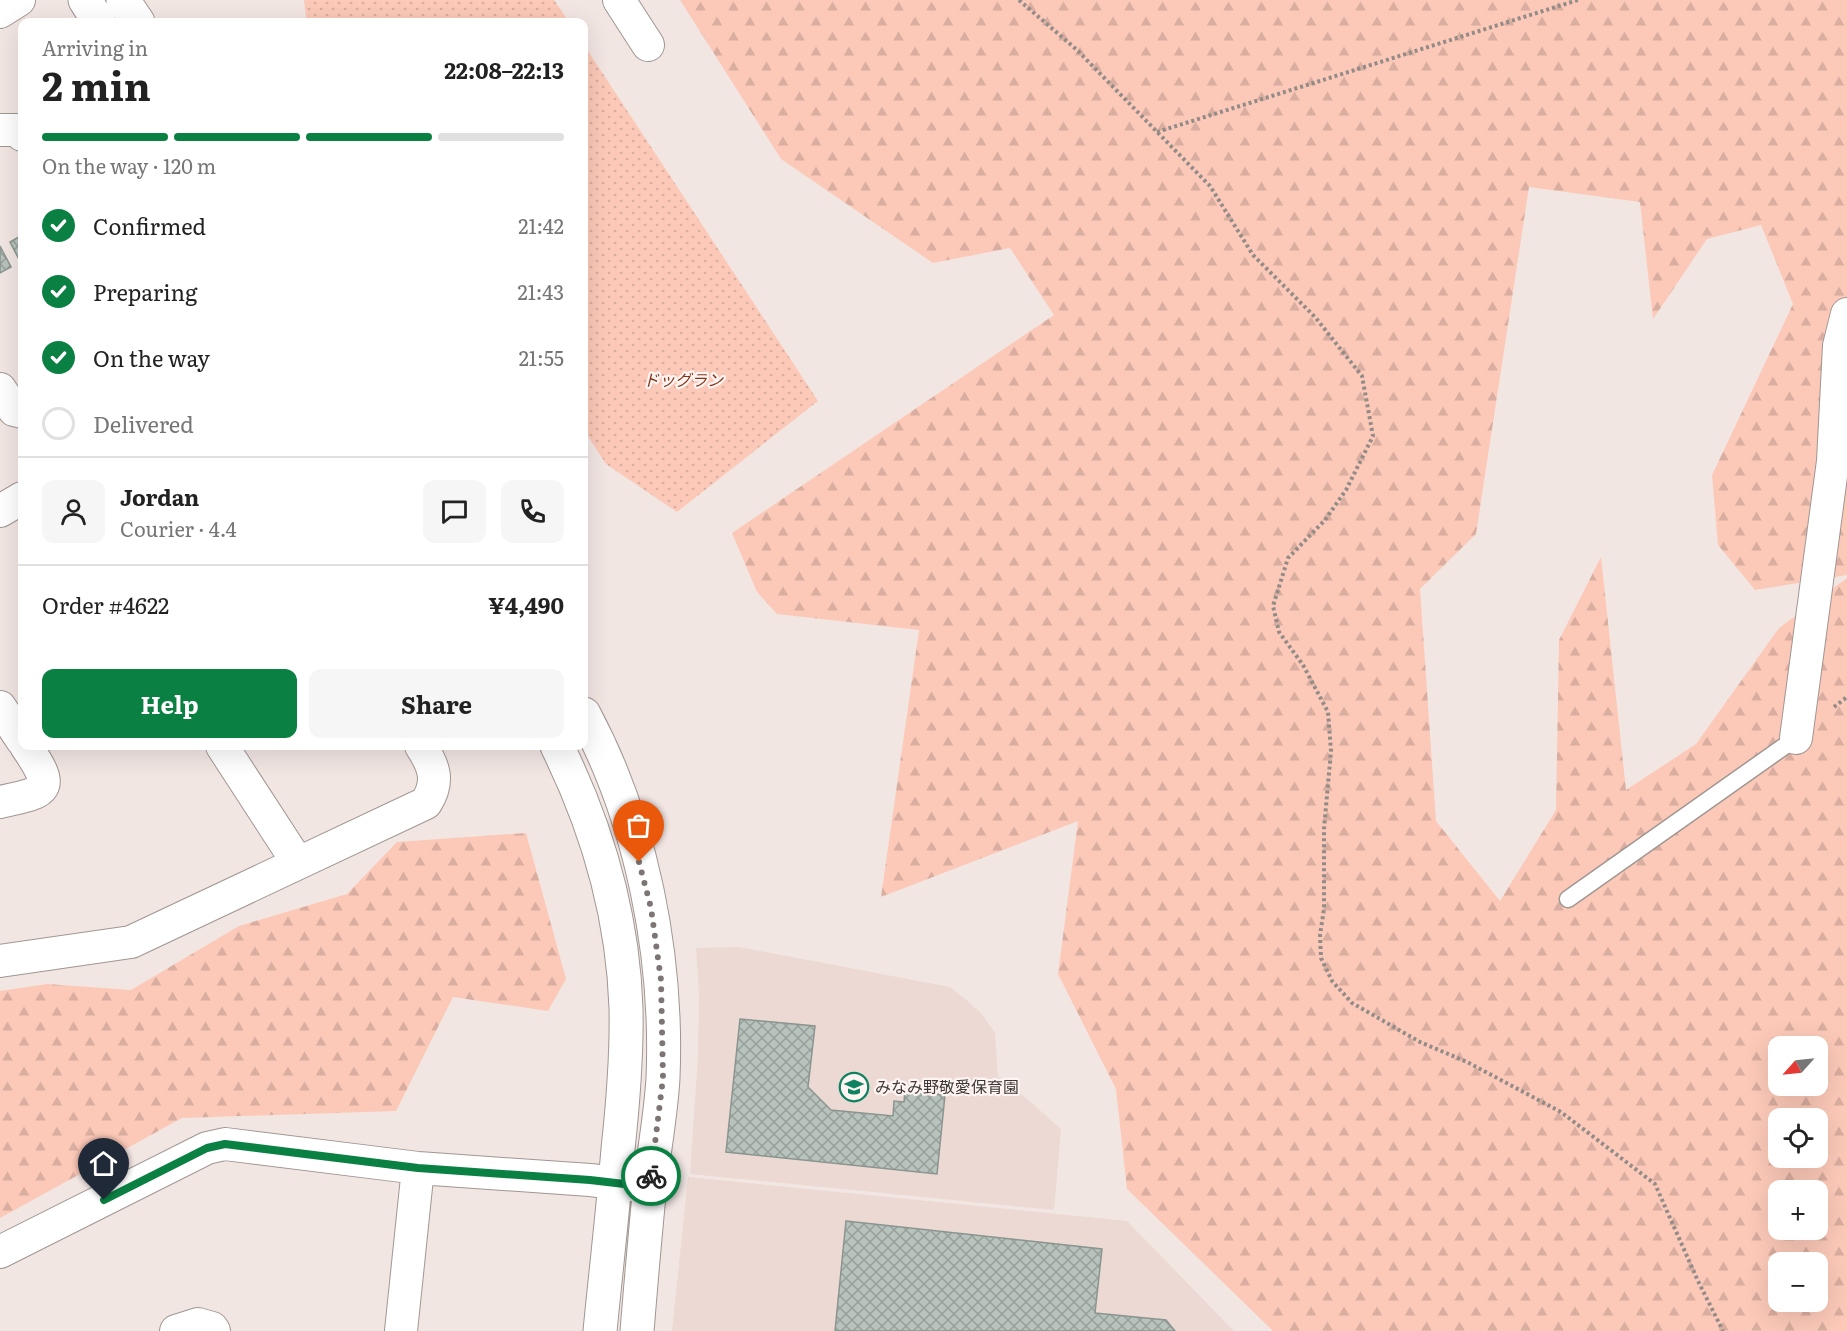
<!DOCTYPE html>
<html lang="en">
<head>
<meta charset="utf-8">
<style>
	:root { --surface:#fff; --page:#f6f6f6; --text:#222; --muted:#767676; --line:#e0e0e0; --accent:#0b8043 }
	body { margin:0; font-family:Literata,"Noto Sans JP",serif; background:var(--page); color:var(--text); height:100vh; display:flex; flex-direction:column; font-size:22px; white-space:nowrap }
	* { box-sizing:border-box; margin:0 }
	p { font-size:20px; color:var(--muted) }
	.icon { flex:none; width:33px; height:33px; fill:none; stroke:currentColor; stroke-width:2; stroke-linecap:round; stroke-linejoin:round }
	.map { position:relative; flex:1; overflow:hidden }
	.panel { position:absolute; left:18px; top:18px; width:570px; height:732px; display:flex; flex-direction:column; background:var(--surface); border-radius:12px; box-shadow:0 6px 24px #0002 }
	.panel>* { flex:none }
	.needle { width:39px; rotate:243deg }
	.controls { position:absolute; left:1768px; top:1036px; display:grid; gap:12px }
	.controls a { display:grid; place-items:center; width:60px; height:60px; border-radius:12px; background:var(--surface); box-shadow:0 6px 24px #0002; font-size:30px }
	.pin { position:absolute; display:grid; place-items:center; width:51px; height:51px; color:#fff; margin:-62px -26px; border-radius:50% 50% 50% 0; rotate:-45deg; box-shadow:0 0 6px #0007 }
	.pin .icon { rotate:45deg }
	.courier { position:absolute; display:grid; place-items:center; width:60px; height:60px; margin:-30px; border:4px solid #0b8043; border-radius:50%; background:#fff; color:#222; box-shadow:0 2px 8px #0007 }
	.summary em { font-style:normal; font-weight:700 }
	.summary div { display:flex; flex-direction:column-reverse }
	.summary { display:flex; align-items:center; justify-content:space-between; height:102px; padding:0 24px }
	h1 { font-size:39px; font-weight:700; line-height:45px }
	.bar { display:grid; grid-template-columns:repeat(4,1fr); gap:9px 6px; align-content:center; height:72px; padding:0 24px }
	.bar i { height:8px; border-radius:4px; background:var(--line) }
	.bar .active { background:var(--accent) }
	.bar p { grid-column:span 4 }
	.line { display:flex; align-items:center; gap:15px; padding:0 24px; border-top:2px solid var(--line) }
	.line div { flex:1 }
	.round { display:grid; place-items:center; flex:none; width:63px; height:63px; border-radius:12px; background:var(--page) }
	ol { padding:0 24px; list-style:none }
	li { display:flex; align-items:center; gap:18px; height:66px }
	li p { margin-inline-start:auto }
	li .icon { padding:6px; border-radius:50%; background:var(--accent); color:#fff; stroke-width:4 }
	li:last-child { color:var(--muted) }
	li i { width:33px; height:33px; border:3px solid var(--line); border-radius:50% }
	.primary-button { display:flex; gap:12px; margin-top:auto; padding:12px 24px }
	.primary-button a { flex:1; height:69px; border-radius:12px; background:var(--accent); color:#fff; font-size:24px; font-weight:700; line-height:69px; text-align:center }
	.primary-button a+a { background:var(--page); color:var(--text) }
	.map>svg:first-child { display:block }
	.built { fill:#ecd9d3 }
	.forest { fill:url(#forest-firs); fill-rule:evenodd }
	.park { fill:url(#park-dots) }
	.building { fill:url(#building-cross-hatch); stroke:#8b9590; stroke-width:1.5 }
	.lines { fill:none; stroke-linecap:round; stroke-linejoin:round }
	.lane-casing { stroke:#a09692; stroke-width:19 }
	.street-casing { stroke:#a09692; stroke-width:34 }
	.secondary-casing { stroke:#a09692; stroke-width:35 }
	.path { stroke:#928b88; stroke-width:4; stroke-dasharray:3 3; stroke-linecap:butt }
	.lane { stroke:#fff; stroke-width:16 }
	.street { stroke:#fff; stroke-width:32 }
	.secondary { stroke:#fff; stroke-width:33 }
	.done { stroke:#7c7573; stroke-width:6; stroke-dasharray:0 10.8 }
	.route { stroke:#0b8043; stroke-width:8 }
	.labels { text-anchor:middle; stroke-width:4.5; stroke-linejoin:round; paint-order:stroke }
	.park-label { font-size:16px; font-style:italic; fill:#82351a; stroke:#fef4f1 }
	.poi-label { font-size:16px; fill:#3c3836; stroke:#fef4f1; text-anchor:start }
</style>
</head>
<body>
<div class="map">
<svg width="1847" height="1331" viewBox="0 0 1847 1331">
	<defs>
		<pattern id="forest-firs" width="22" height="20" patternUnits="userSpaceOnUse" patternTransform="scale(1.5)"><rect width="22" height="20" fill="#fcc9b8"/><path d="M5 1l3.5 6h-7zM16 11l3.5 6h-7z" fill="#d9ad9f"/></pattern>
		<pattern id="park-dots" width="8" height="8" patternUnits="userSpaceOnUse" patternTransform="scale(1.5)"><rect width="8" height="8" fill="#fcc9b8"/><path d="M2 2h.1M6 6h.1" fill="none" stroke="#d9ad9f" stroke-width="1.8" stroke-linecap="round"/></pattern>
		<pattern id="building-cross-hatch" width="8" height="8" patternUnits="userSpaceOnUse" patternTransform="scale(1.5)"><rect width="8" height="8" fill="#b8c3be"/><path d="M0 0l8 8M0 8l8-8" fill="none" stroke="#979f9b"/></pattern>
	</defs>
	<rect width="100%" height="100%" fill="#f2e6e3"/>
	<path class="built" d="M739 947 950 987 964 998 980 1012 995 1033 998 1077 1026 1098 1061 1129 1054 1210 690 1174 698 1055 699 996 696 948Z
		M688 1177 1127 1221 1234 1331H672Z"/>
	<path class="forest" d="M680 0H1847V575L1755 590 1718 545 1712 475 1793 304 1761 225 1707 239 1653 319 1640 202 1529 187 1476 534 1420 589 1436 821 1500 901 1556 810 1559 640 1601 557 1626 790 1696 744 1779 628 1847 578V1331H1273L1127 1189 1116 1089 1058 974 1078 821 881 897 919 630 777 614 757 592 732 533 1054 315 1010 248 933 263 781 159ZM1779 1047H1818V1086H1779ZM1779 1119H1818V1158H1779ZM1779 1191H1818V1230H1779ZM1779 1263H1818V1302H1779Z
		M526 833 566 979 548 1011 453 997 396 1111 182 1118 0 1218V991L47 984 131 990 239 926 347 894 397 842Z"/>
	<path class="park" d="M304 0H554L569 22H310L306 17Z
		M584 45 818 401 677 512 606 464 584 430Z"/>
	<path class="building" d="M22 235V265L10 242Z
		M0 246 11 267 0 273Z
		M740 1019 815 1026 808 1087 831 1110 893 1116 894 1101 904 1102 905 1091 945 1095 937 1174 726 1152Z
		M846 1221 1102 1249 1095 1313 1166 1320 1175 1331H835Z"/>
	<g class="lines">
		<g class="lane-casing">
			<path id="lane" d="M1568 899 1796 738"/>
		</g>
		<g class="street-casing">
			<path id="street" d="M619 0 648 45
				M0 12 19 0
				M0 130H16L22 135
				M0 389 14 410 22 412
				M0 511 22 498
				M0 707 22 740
				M1796 738 1833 461 1839 346 1847 314
				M222 746 298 863
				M0 802C47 792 57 791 26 746
				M0 961 131 942 426 803C440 781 434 766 421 746
				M0 1252 207 1148 225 1144 418 1168 590 1180 650 1187
				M176 1331 198 1324 212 1328 214 1331
				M401 1331 418 1168"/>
		</g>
		<g class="secondary-casing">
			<path id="secondary" d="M85 0 99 22
				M123 0 138 22
				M584 714C642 822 668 956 663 1078 661 1114 654 1150 650 1186 645 1234 641 1283 637 1331
				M557 746C597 827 623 917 626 1008 627 1055 623 1103 618 1149 613 1210 606 1270 600 1331"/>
		</g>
		<path class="path" d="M1019 0 1077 50 1210 186 1253 255 1315 317 1362 376 1373 436 1346 490 1325 520 1288 558 1273 606 1279 632 1303 665 1328 712 1331 751 1324 829V909L1320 935 1321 958 1332 981 1352 1003 1420 1042 1467 1062 1561 1112 1655 1184 1698 1281 1723 1331
			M1157 132 1578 0
			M1834 707 1847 697"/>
		<use href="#lane" class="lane"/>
		<use href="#street" class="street"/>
		<use href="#secondary" class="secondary"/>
	</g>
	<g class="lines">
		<path class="done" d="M639 862 651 908 661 980 663 1078 651 1176"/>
		<path class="route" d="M104 1200 207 1148 225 1144 418 1168 590 1180 650 1187 651 1176"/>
	</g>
	<defs>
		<g id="school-ring" transform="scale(1.5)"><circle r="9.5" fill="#fef4f1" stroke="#0f8261" stroke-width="1.5"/><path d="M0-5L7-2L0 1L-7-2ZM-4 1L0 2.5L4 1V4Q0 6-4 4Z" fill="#0f8261"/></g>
	</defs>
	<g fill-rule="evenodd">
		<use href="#school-ring" x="854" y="1087"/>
	</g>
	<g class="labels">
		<g class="park-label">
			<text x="683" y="386">ドッグラン</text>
		</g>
		<g class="poi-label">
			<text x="875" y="1093">みなみ野敬愛保育園</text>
		</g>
	</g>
</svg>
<div class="controls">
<a><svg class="needle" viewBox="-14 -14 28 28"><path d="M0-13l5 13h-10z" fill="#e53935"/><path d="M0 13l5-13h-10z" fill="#767676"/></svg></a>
<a><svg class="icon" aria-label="locate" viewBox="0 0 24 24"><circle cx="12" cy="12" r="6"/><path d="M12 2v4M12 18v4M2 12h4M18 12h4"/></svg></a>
<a>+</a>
<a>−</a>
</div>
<div class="pin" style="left:639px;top:862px;background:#ea580c"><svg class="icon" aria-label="bag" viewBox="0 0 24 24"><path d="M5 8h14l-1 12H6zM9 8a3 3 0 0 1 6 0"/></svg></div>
<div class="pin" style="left:104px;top:1200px;background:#1f2937"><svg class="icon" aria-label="home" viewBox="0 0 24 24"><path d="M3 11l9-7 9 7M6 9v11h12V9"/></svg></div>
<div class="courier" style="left:651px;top:1176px"><svg class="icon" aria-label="bike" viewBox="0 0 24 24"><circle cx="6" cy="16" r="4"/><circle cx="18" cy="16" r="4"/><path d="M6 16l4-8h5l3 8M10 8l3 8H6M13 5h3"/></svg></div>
<section class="panel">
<div class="summary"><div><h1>2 min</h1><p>Arriving in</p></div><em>22:08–22:13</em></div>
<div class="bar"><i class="active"></i><i class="active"></i><i class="active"></i><i></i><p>On the way · 120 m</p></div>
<ol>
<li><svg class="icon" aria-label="check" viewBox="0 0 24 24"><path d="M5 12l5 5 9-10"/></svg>Confirmed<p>21:42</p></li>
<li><svg class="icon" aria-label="check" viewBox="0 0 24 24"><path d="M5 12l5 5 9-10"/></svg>Preparing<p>21:43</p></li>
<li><svg class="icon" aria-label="check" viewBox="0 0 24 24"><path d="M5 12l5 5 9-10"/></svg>On the way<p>21:55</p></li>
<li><i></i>Delivered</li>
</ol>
<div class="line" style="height:108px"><a class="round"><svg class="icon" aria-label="person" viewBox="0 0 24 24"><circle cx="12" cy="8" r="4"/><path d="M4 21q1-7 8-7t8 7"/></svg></a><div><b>Jordan</b><p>Courier · 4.4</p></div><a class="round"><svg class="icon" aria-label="chat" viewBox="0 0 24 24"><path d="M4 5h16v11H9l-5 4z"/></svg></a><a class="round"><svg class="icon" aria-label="phone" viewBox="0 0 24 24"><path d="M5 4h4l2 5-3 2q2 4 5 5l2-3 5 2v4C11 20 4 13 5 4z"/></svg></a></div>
<div class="line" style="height:78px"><div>Order #4622</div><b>¥4,490</b></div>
<div class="primary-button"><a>Help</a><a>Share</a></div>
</section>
</div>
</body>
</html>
